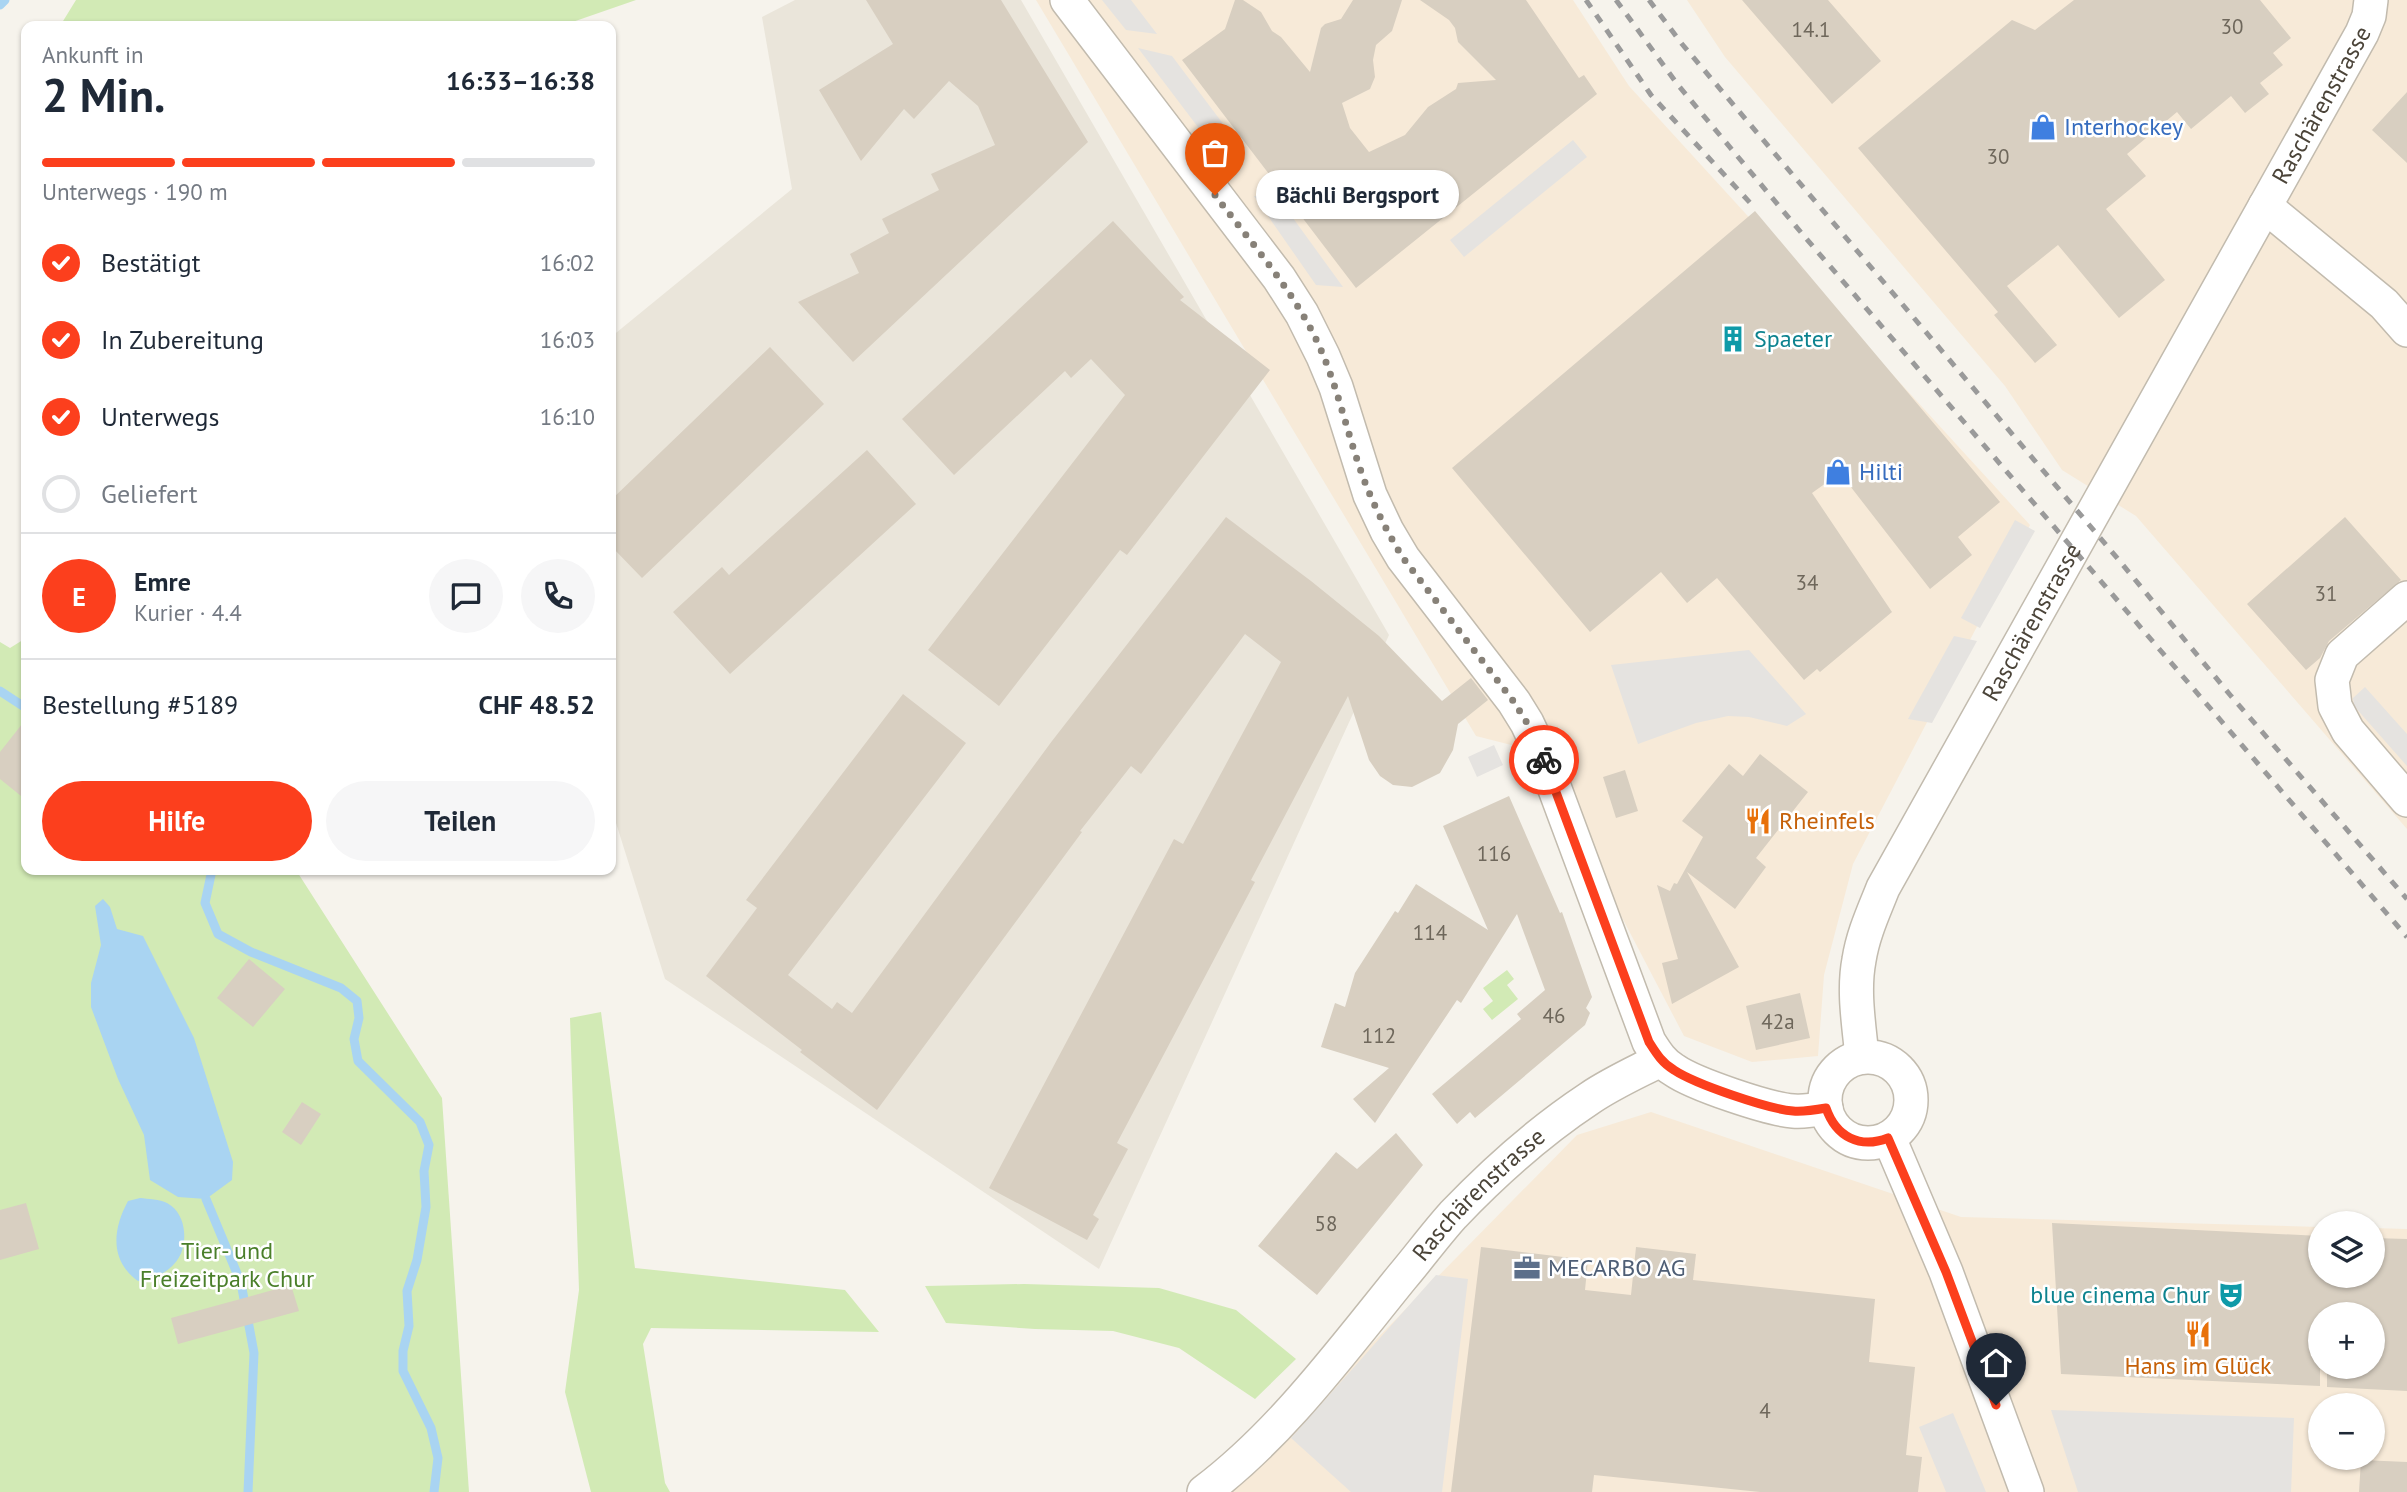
<!DOCTYPE html>
<html lang="de">
<head>
<meta charset="utf-8">
<style>
	:root { --surface:#fff; --page:#f6f6f7; --text:#1f2937; --muted:#747a83; --line:#e0e1e3; --accent:#fc3f1d }
	body { margin:0; font-family:"PT Sans",sans-serif; background:var(--page); color:var(--text); height:100vh; display:flex; flex-direction:column; font-size:26px; white-space:nowrap }
	* { box-sizing:border-box; margin:0 }
	p { font-size:23px; color:var(--muted) }
	.icon { flex:none; width:38px; height:38px; fill:none; stroke:currentColor; stroke-width:2; stroke-linecap:round; stroke-linejoin:round }
	.map { position:relative; flex:1; overflow:hidden }
	.details { position:absolute; left:21px; top:21px; width:595px; height:854px; display:flex; flex-direction:column; background:var(--surface); border-radius:14px; box-shadow:0 2px 5px #0004 }
	.details>* { flex:none }
	.buttons { position:absolute; left:2308px; top:1211px; display:grid; gap:14px }
	.buttons a { display:grid; place-items:center; width:77px; height:77px; border-radius:50%; background:var(--surface); box-shadow:0 2px 5px #0004; font-size:35px }
	.pin { position:absolute; display:grid; place-items:center; width:60px; height:60px; color:#fff; margin:-72px -30px; border-radius:50% 50% 50% 0; rotate:-45deg; box-shadow:0 0 7px #0007 }
	.pin .icon { rotate:45deg }
	.courier { position:absolute; display:grid; place-items:center; width:70px; height:70px; margin:-35px; border:5px solid #fc3f1d; border-radius:50%; background:#fff; color:#222; box-shadow:0 2px 9px #0007 }
	.bubble { position:absolute; height:49px; border-radius:24px; background:var(--surface); box-shadow:0 2px 5px #0004; font-size:23px; font-weight:800; line-height:49px; text-align:center }
	.overview em { font-style:normal; font-weight:800 }
	.overview div { display:flex; flex-direction:column-reverse }
	.overview { display:flex; align-items:center; justify-content:space-between; height:119px; padding:0 21px }
	h1 { font-size:46px; font-weight:800; line-height:52px }
	.bar { display:grid; grid-template-columns:repeat(4,1fr); gap:10px 7px; align-content:center; height:84px; padding:0 21px }
	.bar i { height:9px; border-radius:5px; background:var(--line) }
	.bar .current { background:var(--accent) }
	.bar p { grid-column:span 4 }
	.line { display:flex; align-items:center; gap:18px; padding:0 21px; border-top:2px solid var(--line) }
	.line div { flex:1 }
	.round { display:grid; place-items:center; flex:none; width:74px; height:74px; border-radius:37px; background:var(--page) }
	ol { padding:0 21px; list-style:none }
	li { display:flex; align-items:center; gap:21px; height:77px }
	li p { margin-inline-start:auto }
	li .icon { padding:7px; border-radius:50%; background:var(--accent); color:#fff; stroke-width:4 }
	li:last-child { color:var(--muted) }
	li i { width:38px; height:38px; border:4px solid var(--line); border-radius:50% }
	.cta { display:flex; gap:14px; margin-top:auto; padding:14px 21px }
	.cta a { flex:1; height:80px; border-radius:42px; background:var(--accent); color:#fff; font-size:28px; font-weight:800; line-height:80px; text-align:center }
	.cta a+a { background:var(--page); color:var(--text) }
	.map>svg:first-child { display:block }
	.residential { fill:#eae5da }
	.commercial { fill:#f7ead8; fill-rule:evenodd }
	.green { fill:#d2eab5 }
	.parking { fill:#e5e3e0 }
	.water { fill:#a9d4f2 }
	.lines { fill:none; stroke-linecap:round; stroke-linejoin:round }
	.stream { stroke:#a9d4f2; stroke-width:9 }
	.building { fill:#d8cfc1 }
	.street-casing { stroke:#c2bbae; stroke-width:36 }
	.street { stroke:#fff; stroke-width:33 }
	.rail { stroke:#9a9a9a; stroke-width:5; stroke-dasharray:9 9; stroke-linecap:butt }
	.done { stroke:#878178; stroke-width:7; stroke-dasharray:0 12.6 }
	.route { stroke:#fc3f1d; stroke-width:9 }
	.labels { text-anchor:middle; stroke-width:5; stroke-linejoin:round; paint-order:stroke }
	.number-label { font-size:21px; fill:#6e675b }
	.street-label { font-size:24px; fill:#4b4439; stroke:#fff }
	.shop-label { font-size:24px; fill:#366cbe; stroke:#fff; text-anchor:start }
	.culture-label { font-size:24px; fill:#0d838f; stroke:#fff; text-anchor:start }
	.food-label { font-size:24px; fill:#c56008; stroke:#fff; text-anchor:start }
	.park-label { font-size:24px; fill:#4a7f2a; stroke:#fff }
	.service-label { font-size:24px; fill:#4e5e75; stroke:#fff; text-anchor:start }
</style>
</head>
<body>
<div class="map">
<svg width="2407" height="1492" viewBox="0 0 2407 1492">
	<rect width="100%" height="100%" fill="#f6f3ec"/>
	<path class="residential" d="M795 0H1021L1389 635 1099 1269 665 979 611 807V337L792 189 762 17Z"/>
	<path class="commercial" d="M1036 0H1573L1629 86 2030 525 1853 864 1824 975 1818 1056 1752 1062 1684 1036 1535 751 1476 736Z
		M1687 0H2407V829L2136 516 2062 470 2005 386 1725 57Z
		M1651 1112 1961 1217 2320 1227V1276H2373V1228L2407 1229V1492H1226L1577 1135ZM2320 1314H2373V1367H2320ZM2320 1405H2373V1458H2320Z"/>
	<path class="green" d="M76 0H636L561 26H60Z
		M26 638V870H296L442 1098 469 1492H0V642L10 648Z
		M1507 970 1514 979 1507 985 1518 999 1492 1020 1483 1009 1493 1001 1483 988Z
		M601 1012 635 1268 845 1290 879 1332 651 1328 643 1344 665 1483 670 1492H591L565 1392 579 1290 570 1018Z
		M1024 1284 1159 1288 1236 1310 1296 1359 1255 1399 1179 1348 1113 1331 1035 1329 946 1323 925 1286Z"/>
	<path class="parking" d="M1102 0H1131L1157 34 1126 30Z
		M1138 48 1172 56 1239 145 1210 143Z
		M1573 140 1587 157 1464 257 1450 240Z
		M1254 196H1277L1343 287 1316 285Z
		M2015 520 2035 531 1980 628 1961 618Z
		M1954 636 1977 641 1932 723 1908 719Z
		M1749 650 1806 714 1787 726 1749 717 1728 716 1696 723 1638 744 1611 665Z
		M2365 687 2407 734V766L2354 706 2353 698Z
		M1494 745 1503 765 1477 777 1468 757Z
		M1436 1275 1468 1279 1442 1492H1351L1291 1438Z
		M2051 1410 2294 1418 2291 1492H2078Z
		M1953 1413 1986 1492H1946L1919 1427Z"/>
	<path class="water" d="M103 899 110 907 117 929 143 936 194 1038 233 1162 232 1180 206 1199 178 1197 150 1180 144 1135 118 1079 91 1007V983L101 945 95 906Z
		M140 1198C148 1199 160 1199 167 1203 178 1209 183 1220 184 1231 187 1261 166 1277 138 1281 109 1260 113 1229 128 1201Z"/>
	<g class="lines">
		<path class="stream" d="M0 5 5 0
			M0 691 26 708
			M212 870 205 903 218 934 251 952 341 988 357 1001 359 1018 354 1039 358 1061 420 1122 429 1145 424 1171 426 1207 417 1260 407 1291 409 1326 403 1351V1371L431 1428 438 1458 434 1492
			M206 1199 241 1283 254 1353 248 1492"/>
	</g>
	<path class="building" d="M866 0H1001L1088 142 853 362 798 302 859 273 850 254 889 233 882 219 939 190 931 174 995 145 978 106 949 81 914 119 904 109 861 161 819 90 893 44Z
		M1235 0H1243L1261 12 1272 31 1281 37 1310 72 1321 28 1325 24 1341 19 1353 0H1402L1392 31 1376 45 1373 60 1375 77 1370 89 1342 103 1350 128 1369 152 1405 135 1428 107 1456 89 1458 83 1496 80 1458 42 1455 28 1449 20 1420 0H1526L1579 78 1584 75 1597 94 1356 288 1182 60 1225 29Z
		M1742 0H1828L1881 61 1832 104Z
		M2074 0H2260L2291 38 2273 53 2283 65 2260 83 2269 94 2245 113 2231 96 2191 129 2177 112 2127 154 2146 176 2106 209 2165 280 2119 318 2058 245 2007 286 2057 345 2035 363 1994 315 1998 312 1858 148 2012 20 2035 30Z
		M2407 92V163L2372 130Z
		M1755 211 2000 502 1958 537 1972 555 1930 589 1840 473 1812 493 1892 612 1820 672 1817 669 1804 680 1717 578 1687 603 1661 572 1590 632 1452 468Z
		M1113 221 1184 297 1180 300 1270 370 1127 555 1120 550 999 706 928 650 1125 395 1091 359 1071 378 1065 371 954 475 902 419Z
		M770 347 824 404 642 578 611 546V500Z
		M867 450 916 504 730 674 673 612 722 567 729 575Z
		M1226 517 1311 581 1379 636 1442 701 1471 678 1488 700 1458 724 1453 750 1440 773 1412 787 1393 785 1380 776 1369 760 1348 696 1251 880 1255 882 1117 1143 1128 1149 1093 1215 1099 1219 1087 1240 989 1188 1174 839 1183 844 1281 662 1245 634 1141 774 1131 766 1080 831 1082 832 877 1110 800 1052 802 1050 706 976 757 908 746 900 903 694 966 743 788 975 832 1009 837 1002 852 1013 1052 741Z
		M2345 517 2401 580 2329 641 2320 658 2306 670 2247 604Z
		M26 719V800L0 779V752Z
		M1760 754 1808 792 1756 858 1766 867 1735 909 1687 872 1739 967 1672 1004 1662 963 1678 959 1657 885 1670 891 1674 883 1677 884 1703 837 1682 821 1729 764 1743 776Z
		M1625 770 1638 811 1616 818 1603 777Z
		M1509 796 1560 913 1562 912 1592 997 1586 1008 1590 1013 1585 1025 1475 1118 1470 1112 1457 1124 1432 1094 1521 1019 1517 1014 1545 990 1517 914 1461 1003 1457 1000 1375 1123 1353 1099 1389 1068 1321 1047 1335 1003 1345 1007 1355 973 1395 911 1398 913 1416 884 1488 930 1443 826Z
		M249 959 285 989 253 1027 217 998Z
		M1800 993 1810 1038 1756 1050 1746 1006Z
		M302 1102 321 1114 301 1145 282 1132Z
		M1396 1133 1423 1165 1317 1295 1258 1246 1336 1152 1357 1169Z
		M26 1203 39 1249 0 1260V1210Z
		M2052 1223 2320 1236V1276H2373V1238L2407 1239V1391L2327 1387V1367H2373V1314H2320V1386L2061 1374Z
		M1481 1247 1588 1260 1585 1290 1631 1295 1636 1247 1696 1254 1693 1280 1875 1299 1869 1362 1915 1367 1906 1455 1922 1457 1918 1492H1760L1594 1475 1592 1492H1451Z
		M291 1285 299 1311 178 1344 171 1318Z
		M2361 1460 2407 1462V1492H2359Z"/>
	<g class="lines">
		<g class="street-casing">
			<g id="street">
				<path d="M1067 0 1279 278 1302 314 1323 356 1336 387 1370 495 1387 531 1403 558 1514 702 1527 723 1543 757 1649 1042C1656 1053 1662 1063 1674 1070 1694 1084 1768 1109 1793 1111 1804 1112 1815 1110 1826 1108"/>
				<path d="M2265 206 2384 304 2407 330"/>
				<path d="M2407 598 2342 655 2332 680 2335 706 2348 731 2407 800"/>
				<circle cx="1868" cy="1100" r="43"/>
				<path id="s1" d="M1862 1057C1859 1025 1853 991 1859 960 1863 934 1874 911 1883 888L2362 33 2369 16 2371 0"/>
				<path d="M1889 1138 1946 1272 2027 1492"/>
				<path id="s2" d="M1204 1492C1281 1434 1341 1352 1402 1277 1419 1257 1435 1235 1453 1215 1494 1172 1540 1131 1590 1098 1612 1083 1637 1072 1660 1060"/>
			</g>
		</g>
		<use href="#street" class="street"/>
		<path class="rail" d="M1586 0 1651 95 1753 206
			M1616 0 1678 85 1804 236 2407 937
			M1649 0 1682 44 2118 559 2231 696 2407 899"/>
	</g>
	<g class="lines">
		<path class="done" d="M1215 195C1249 240 1288 284 1314 335 1340 387 1348 444 1371 497 1380 518 1391 538 1403 558L1514 702 1527 723 1544 760"/>
		<path class="route" d="M1544 760 1649 1042C1656 1053 1662 1063 1674 1070 1695 1084 1768 1109 1793 1111 1804 1112 1815 1110 1826 1108 1836 1137 1860 1149 1888 1138L1946 1272 1996 1405"/>
	</g>
	<defs>
		<g id="shop-bare" transform="scale(2.1)"><path d="M-5-2.5h2.3a2.7 3.5 0 0 1 5.4 0H5L5.5 6h-11ZM-1.5-2.5h3a1.5 2.3 0 0 0-3 0Z" fill="#3f7fe0" stroke="#fff" stroke-width="2.5" paint-order="stroke"/></g>
		<g id="building-bare" transform="scale(2.1)"><path d="M-4-6H4V6H1V3H-1V6H-4ZM-2.5-4.3h1.7v1.8h-1.7ZM.8-4.3h1.7v1.8H.8ZM-2.5-1h1.7V.8h-1.7ZM.8-1h1.7V.8H.8Z" fill="#0f9aa8" stroke="#fff" stroke-width="2.5" paint-order="stroke"/></g>
		<g id="restaurant-bare" transform="scale(2.1)"><path d="M-5-6h1v4h1v-4h1v4h1v-4h1v5L-1.5 .5V6h-2V.5L-5-1ZM5-6V6H3V1.5H1.5Q1.5-4 5-6Z" fill="#e8710a" stroke="#fff" stroke-width="2.5" paint-order="stroke"/></g>
		<g id="office-bare" transform="scale(2.1)"><path d="M-6-3h4V-5.5h4V-3h4V5H-6ZM-1-4.5V-3h2v-1.5ZM-6 0V1H6V0Z" fill="#5c6f8a" stroke="#fff" stroke-width="2.5" paint-order="stroke"/></g>
		<g id="theatre-bare" transform="scale(2.1)"><path d="M-5-5.5Q0-4 5-5.5V0Q5 5 0 6Q-5 5-5 0ZM-3.3-2.5H-1v1.5H-3.3ZM1-2.5H3.3v1.5H1ZM-2.8 1Q0 5.5 2.8 1Z" fill="#0f9aa8" stroke="#fff" stroke-width="2.5" paint-order="stroke"/></g>
	</defs>
	<g fill-rule="evenodd">
		<use href="#shop-bare" x="2043" y="127"/>
		<use href="#building-bare" x="1733" y="339"/>
		<use href="#shop-bare" x="1838" y="472"/>
		<use href="#restaurant-bare" x="1758" y="821"/>
		<use href="#office-bare" x="1527" y="1268"/>
		<use href="#theatre-bare" x="2231" y="1295"/>
		<use href="#restaurant-bare" x="2198" y="1334"/>
	</g>
	<g class="labels">
		<g class="number-label">
			<text x="2232" y="34">30</text>
			<text x="1811" y="37">14.1</text>
			<text x="1998" y="164">30</text>
			<text x="1807" y="590">34</text>
			<text x="2326" y="601">31</text>
			<text x="1494" y="861">116</text>
			<text x="1430" y="940">114</text>
			<text x="1554" y="1023">46</text>
			<text x="1778" y="1029">42a</text>
			<text x="1379" y="1043">112</text>
			<text x="1326" y="1231">58</text>
			<text x="1765" y="1418">4</text>
		</g>
		<g class="street-label">
			<text dy="8" stroke="none"><textPath href="#s1" startOffset="1071">Raschärenstrasse</textPath></text>
			<text dy="8" stroke="none"><textPath href="#s1" startOffset="478">Raschärenstrasse</textPath></text>
			<text dy="8" stroke="none"><textPath href="#s2" startOffset="406">Raschärenstrasse</textPath></text>
		</g>
		<g class="shop-label">
			<text x="2064" y="135">Interhockey</text>
			<text x="1859" y="480">Hilti</text>
		</g>
		<g class="culture-label">
			<text x="1754" y="347">Spaeter</text>
			<text x="2210" y="1303" text-anchor="end">blue cinema Chur</text>
		</g>
		<g class="food-label">
			<text x="1779" y="829">Rheinfels</text>
			<text x="2198" y="1374" text-anchor="middle">Hans im Glück</text>
		</g>
		<g class="park-label">
			<text x="227" y="1259">Tier- und<tspan x="227" dy="28">Freizeitpark Chur</tspan></text>
		</g>
		<g class="service-label">
			<text x="1548" y="1276">MECARBO AG</text>
		</g>
	</g>
</svg>
<div class="buttons">
<a><svg class="icon" aria-label="layers" viewBox="0 0 24 24"><path d="M12 4l9 5-9 5-9-5zM3 14l9 5 9-5"/></svg></a>
<a>+</a>
<a>−</a>
</div>
<div class="pin" style="left:1215px;top:195px;background:#ea580c"><svg class="icon" aria-label="bag" viewBox="0 0 24 24"><path d="M5 8h14l-1 12H6zM9 8a3 3 0 0 1 6 0"/></svg></div>
<div class="pin" style="left:1996px;top:1405px;background:#1f2937"><svg class="icon" aria-label="home" viewBox="0 0 24 24"><path d="M3 11l9-7 9 7M6 9v11h12V9"/></svg></div>
<div class="courier" style="left:1544px;top:760px"><svg class="icon" aria-label="bike" viewBox="0 0 24 24"><circle cx="6" cy="16" r="4"/><circle cx="18" cy="16" r="4"/><path d="M6 16l4-8h5l3 8M10 8l3 8H6M13 5h3"/></svg></div>
<div class="bubble" style="left:1256px;top:170px;width:203px">Bächli Bergsport</div>
<section class="details">
<div class="overview"><div><h1>2 Min.</h1><p>Ankunft in</p></div><em>16:33–16:38</em></div>
<div class="bar"><i class="current"></i><i class="current"></i><i class="current"></i><i></i><p>Unterwegs · 190 m</p></div>
<ol>
<li><svg class="icon" aria-label="check" viewBox="0 0 24 24"><path d="M5 12l5 5 9-10"/></svg>Bestätigt<p>16:02</p></li>
<li><svg class="icon" aria-label="check" viewBox="0 0 24 24"><path d="M5 12l5 5 9-10"/></svg>In Zubereitung<p>16:03</p></li>
<li><svg class="icon" aria-label="check" viewBox="0 0 24 24"><path d="M5 12l5 5 9-10"/></svg>Unterwegs<p>16:10</p></li>
<li><i></i>Geliefert</li>
</ol>
<div class="line" style="height:126px"><b class="round" style="background:var(--accent);color:#fff">E</b><div><b>Emre</b><p>Kurier · 4.4</p></div><a class="round"><svg class="icon" aria-label="chat" viewBox="0 0 24 24"><path d="M4 5h16v11H9l-5 4z"/></svg></a><a class="round"><svg class="icon" aria-label="phone" viewBox="0 0 24 24"><path d="M5 4h4l2 5-3 2q2 4 5 5l2-3 5 2v4C11 20 4 13 5 4z"/></svg></a></div>
<div class="line" style="height:91px"><div>Bestellung #5189</div><b>CHF 48.52</b></div>
<div class="cta"><a>Hilfe</a><a>Teilen</a></div>
</section>
</div>
</body>
</html>
